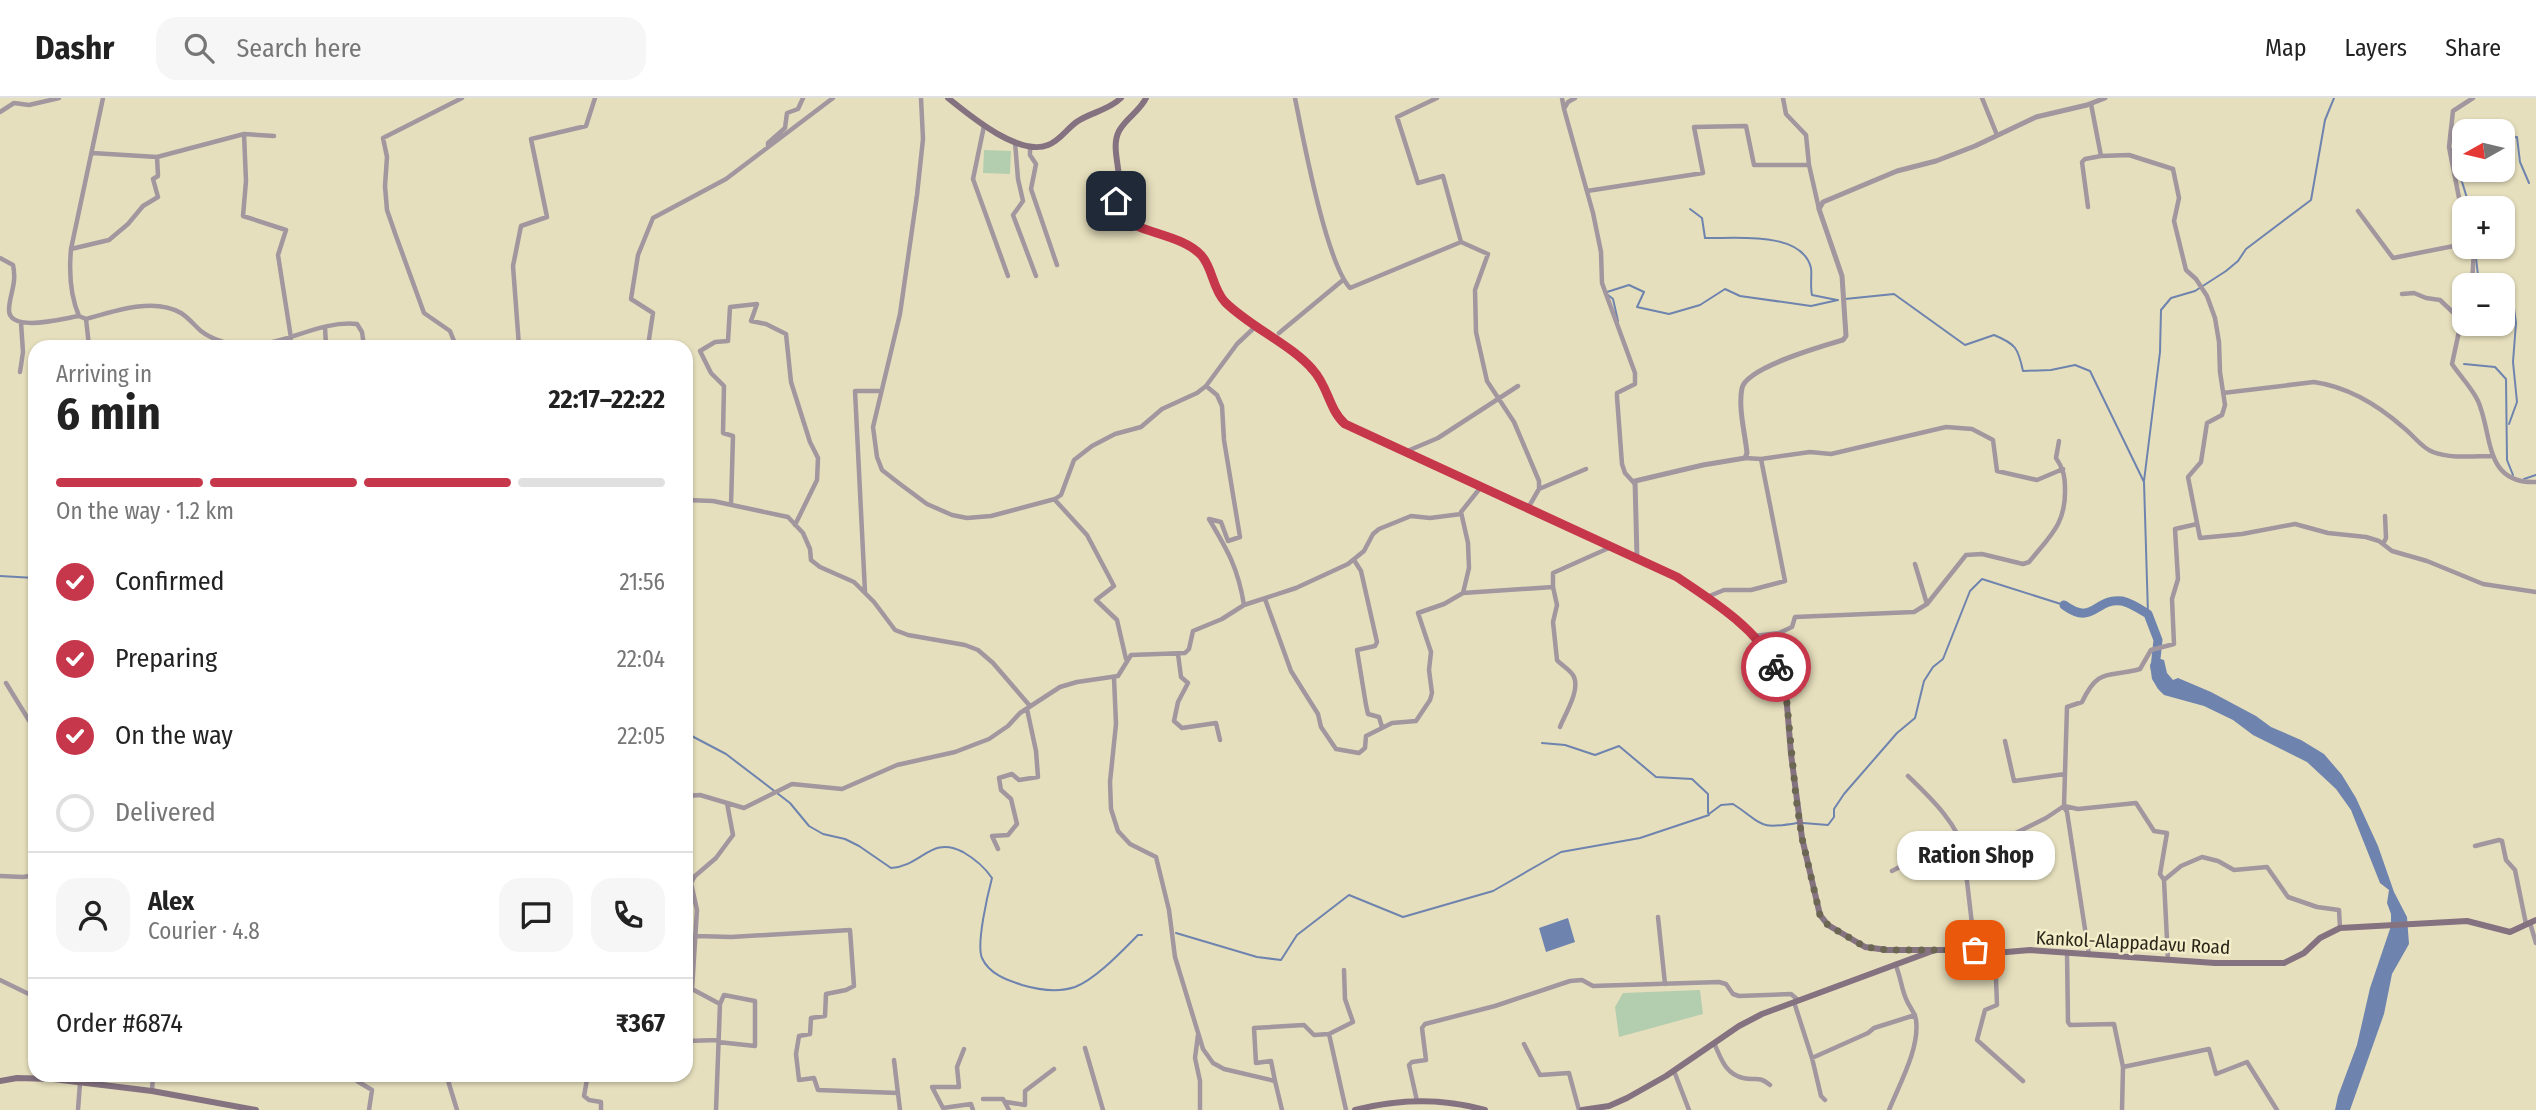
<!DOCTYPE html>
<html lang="en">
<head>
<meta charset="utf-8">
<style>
	:root { --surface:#fff; --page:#f6f6f6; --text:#222; --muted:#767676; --line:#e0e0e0; --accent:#c7374b }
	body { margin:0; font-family:"Fira Sans Condensed",sans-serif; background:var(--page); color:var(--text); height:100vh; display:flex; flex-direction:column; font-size:26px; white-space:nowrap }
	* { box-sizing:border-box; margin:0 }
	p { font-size:23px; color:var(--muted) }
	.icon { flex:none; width:38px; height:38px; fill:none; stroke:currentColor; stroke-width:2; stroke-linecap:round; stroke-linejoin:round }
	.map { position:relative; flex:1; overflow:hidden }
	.sheet { position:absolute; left:28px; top:242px; width:665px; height:742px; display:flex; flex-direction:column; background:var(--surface); border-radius:21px; box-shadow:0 2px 5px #0004 }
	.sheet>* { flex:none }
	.needle { width:46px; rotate:262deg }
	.fabs { position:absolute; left:2452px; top:21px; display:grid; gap:14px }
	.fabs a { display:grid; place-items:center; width:63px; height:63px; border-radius:14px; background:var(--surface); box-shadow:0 2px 5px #0004; font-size:35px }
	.pin { position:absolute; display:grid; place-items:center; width:60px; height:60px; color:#fff; margin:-30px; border-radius:14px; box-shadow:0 4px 10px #0006 }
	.courier { position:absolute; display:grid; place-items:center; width:70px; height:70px; margin:-35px; border:5px solid #c7374b; border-radius:50%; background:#fff; color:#222; box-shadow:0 2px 9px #0007 }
	.bubble { position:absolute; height:49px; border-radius:21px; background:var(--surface); box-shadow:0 2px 5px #0004; font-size:23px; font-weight:700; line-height:49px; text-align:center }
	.head em { font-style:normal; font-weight:700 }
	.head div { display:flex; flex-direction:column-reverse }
	.head { display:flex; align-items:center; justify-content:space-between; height:119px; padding:0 28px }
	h1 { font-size:46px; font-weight:700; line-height:52px }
	.bar { display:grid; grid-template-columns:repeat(4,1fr); gap:10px 7px; align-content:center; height:84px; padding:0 28px }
	.bar i { height:9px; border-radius:5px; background:var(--line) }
	.bar .current { background:var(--accent) }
	.bar p { grid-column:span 4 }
	.line { display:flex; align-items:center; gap:18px; padding:0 28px; border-top:2px solid var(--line) }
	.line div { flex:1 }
	.round { display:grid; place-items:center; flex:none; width:74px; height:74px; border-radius:21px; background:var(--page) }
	ol { padding:0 28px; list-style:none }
	li { display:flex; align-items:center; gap:21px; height:77px }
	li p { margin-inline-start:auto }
	li .icon { padding:7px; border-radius:50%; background:var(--accent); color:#fff; stroke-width:4 }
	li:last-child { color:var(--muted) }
	li i { width:38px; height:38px; border:4px solid var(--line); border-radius:50% }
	header { display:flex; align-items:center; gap:42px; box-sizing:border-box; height:98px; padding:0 35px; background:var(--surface); border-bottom:2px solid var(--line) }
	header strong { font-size:33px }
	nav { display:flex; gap:38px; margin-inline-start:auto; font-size:24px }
	.search { width:490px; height:63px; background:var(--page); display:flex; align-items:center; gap:18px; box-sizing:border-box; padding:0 24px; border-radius:21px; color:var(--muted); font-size:26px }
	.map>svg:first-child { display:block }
	.green { fill:#b3cdaf }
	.water { fill:#6e84af }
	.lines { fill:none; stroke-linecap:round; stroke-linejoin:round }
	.stream { stroke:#6e84af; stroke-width:2 }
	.river { stroke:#6e84af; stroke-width:9 }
	.minor { stroke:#a2969f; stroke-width:4.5 }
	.tertiary { stroke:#a2969f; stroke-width:5 }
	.secondary { stroke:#857281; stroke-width:6 }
	.done { stroke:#6c6753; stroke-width:7; stroke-dasharray:0 12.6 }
	.route { stroke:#c7374b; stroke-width:9 }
	.labels { text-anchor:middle; stroke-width:5; stroke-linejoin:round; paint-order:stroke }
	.street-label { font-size:19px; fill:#2a271a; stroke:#f3edca }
</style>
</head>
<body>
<header>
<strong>Dashr</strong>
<div class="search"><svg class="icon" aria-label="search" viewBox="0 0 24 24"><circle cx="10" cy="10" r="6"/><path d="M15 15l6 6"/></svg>Search here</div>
<nav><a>Map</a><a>Layers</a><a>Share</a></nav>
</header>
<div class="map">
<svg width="2536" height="1012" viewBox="0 0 2536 1012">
	<rect width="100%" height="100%" fill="#e6dfbd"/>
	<path class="green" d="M984 52 1011 53 1010 76 983 75Z
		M1700 892 1703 916 1619 939 1615 909 1623 895Z"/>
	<path class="water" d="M2154 559 2164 562 2167 575 2173 582 2178 580 2211 594 2256 618 2271 629 2301 642 2324 656 2342 677 2356 700 2378 748 2394 794 2407 819 2409 846 2392 876 2384 916 2350 1012H2335L2338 998 2357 947 2370 890 2391 828V816L2387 805 2389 792 2380 785 2351 712 2336 691 2307 664 2253 637 2233 622 2204 608 2164 597 2158 591 2152 581 2150 567Z
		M1568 820 1575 844 1546 854 1539 830Z"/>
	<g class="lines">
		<path class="stream" d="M2502 41 2517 39 2520 64 2529 85
			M2464 49 2452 51 2470 110
			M1690 111 1702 120 1705 140C1733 141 1802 132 1811 170 1812 178 1810 188 1812 197L1837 202
			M2476 160 2479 186 2486 187
			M2502 191 2512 196 2516 225 2513 264 2517 304 2509 326
			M1607 194 1629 187 1644 194 1637 209 1669 216 1700 207 1725 191 1740 198 1811 208 1838 202
			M1608 197 1613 201 1618 223
			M1845 201 1894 196 1965 247 1994 237C2016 246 2018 250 2023 273L2051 272 2075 267 2090 273 2144 384 2148 516
			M2464 266 2495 269 2506 281 2507 362 2513 377
			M2524 381 2536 377
			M2144 383 2160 254 2161 212 2171 200 2195 193 2226 173 2238 163 2246 151 2311 102 2325 22 2334 0
			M0 478 35 480
			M686 635 726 656 790 705 809 728 823 736 845 741 859 748 891 770C922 768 931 737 963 754 975 761 984 768 992 780 988 795 976 846 982 860 989 876 1007 882 1022 887 1039 892 1057 895 1075 889 1096 881 1122 853 1138 837H1142
			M1542 645 1565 647 1595 657 1619 648 1656 679 1692 681 1708 696V715
			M1709 716 1721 707 1733 706C1764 726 1757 732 1797 725
			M1803 725 1828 727 1834 719V711L1844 696 1897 635 1915 620 1924 583 1933 569 1943 561 1970 493 1982 481 2064 507
			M1176 835 1257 859 1281 862 1297 837 1349 797 1403 819 1493 793 1561 754 1640 740 1709 717"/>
		<path class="river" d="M2064 507C2094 529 2095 499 2122 503 2131 505 2140 511 2148 516L2158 542 2155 570"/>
		<path class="minor" d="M921 0 923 41 917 97 900 216 873 329 877 359 882 372 900 386 927 406 952 417 967 420 991 418 1055 401 1061 397 1074 362 1092 348 1115 336 1141 329 1162 311 1197 295 1206 288 1237 246 1255 229
			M1295 0C1303 40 1326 164 1350 190L1461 144 1488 156 1475 192 1476 234 1487 283 1514 324 1539 383V391L1528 410
			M1437 0 1397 19 1418 85 1443 78 1461 144
			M1562 0 1564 11
			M1575 0 1568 4 1564 11 1593 115 1601 154 1602 185 1635 275V286L1617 295V299L1622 366 1625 375 1635 386
			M1783 0 1786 16 1806 37 1809 67 1819 111
			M1982 0 1997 37
			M0 14 14 5 29 7 59 0
			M984 28 973 81 1008 178
			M244 36 246 83 243 118 286 132 278 157 291 240
			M1015 44 1018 81 1023 103 1013 117 1036 178
			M1030 48V57L1036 66 1031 91 1057 167
			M768 49V45L785 30 787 15 798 11 803 0
			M92 55 157 59
			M2101 58 2129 57 2173 71 2179 100 2174 123 2186 172 2196 181 2207 198 2215 220 2219 244 2220 274 2225 307 2222 317 2207 325 2201 364 2188 379 2200 440 2242 436 2295 426 2328 435 2366 439 2379 443 2392 453 2427 463 2483 486 2536 494
			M1587 93 1703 75 1694 29 1746 28 1754 67H1809
			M2088 109 2082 64 2085 61 2101 58 2091 6
			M2358 113 2393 160 2464 146
			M2464 125 2449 49 2453 13 2473 0
			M71 151 109 142 128 126 143 108 158 99 153 81 158 78 157 59 244 36 274 38
			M0 160 13 167C17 186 10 194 9 211 8 236 65 220 79 218
			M2472 187 2474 151 2472 149
			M2402 196 2414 195 2426 200 2440 202 2460 221
			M2464 210 2452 266C2460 278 2472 290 2478 303 2493 336 2483 386 2536 384
			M86 221C114 213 154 199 181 215 189 220 194 227 201 233 211 241 229 247 241 247 282 250 317 222 357 226L362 234 364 248
			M325 229 326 248
			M1279 235 1343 182
			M89 248 86 221 79 218C70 197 69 173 71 151L103 0
			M456 248 450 233 424 215 396 138 387 112 385 88 387 59 383 40 462 0
			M519 248 513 168 521 128 547 119 531 41 586 28 595 0
			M648 248 653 215 631 201 638 157 653 120 726 81 833 0
			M20 274 23 254 21 225
			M1206 288 1217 297 1222 308 1224 342 1240 439 1228 443 1221 424 1209 421C1228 453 1238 470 1244 507
			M2223 295 2314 284C2349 289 2378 307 2404 330 2413 337 2423 351 2433 354 2451 361 2475 358 2493 358
			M1405 354 1438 340 1518 288
			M1761 361 1810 354 1831 356 1946 329 1972 331 1993 342 1997 373 2037 382 2063 371
			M1539 391 1586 371
			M686 402 713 403 788 419 803 435 810 451 811 462 820 469 854 484 874 504 895 532 908 537 965 547 978 552 993 565 1030 608
			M1055 402 1087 437 1114 488 1096 502 1117 522 1126 561
			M731 407 733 338 723 335 724 288 711 275 700 253 715 244 728 243 730 209 757 206 751 223 766 226 786 236 791 284 810 344 818 360 817 382 795 427
			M2383 446 2386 440 2385 418
			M1354 462 1361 473 1377 544 1375 548 1357 552 1366 607 1368 616 1379 619 1382 629
			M1915 466 1927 506
			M1553 489 1557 507 1553 524 1557 562C1562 568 1571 572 1574 579 1580 593 1565 616 1560 629
			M865 494 855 293H881
			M1463 495 1553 489V475L1611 449
			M1707 499 1724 492H1751L1785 483 1761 361 1745 360
			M1265 501 1291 573 1318 616 1321 629 1336 651 1359 655 1365 650 1366 638 1392 625 1416 623 1430 602
			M1754 538 1779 535 1792 529 1795 519 1914 514 1927 506 1966 457 1982 456 2023 466 2029 464C2050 438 2066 426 2065 391 2065 378 2063 370 2056 360L2059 343
			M1178 556 1181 579 1188 585 1178 604 1174 623 1182 630 1216 625 1220 642
			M1114 580 1116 626 1110 684 1111 711 1118 733 1130 746 1156 759 1169 812 1175 859 1203 951 1213 965 1224 971 1275 983 1282 1012
			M6 585 33 629 35 628
			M1430 602 1432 595 1429 572 1431 554 1418 515 1444 506 1463 495 1469 470 1468 445 1461 414 1481 389
			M2005 643 2014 683 2065 676
			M1908 678C1933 702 1957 725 1967 759
			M686 698 700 697 744 710 792 686 842 691 897 667 955 654 989 641 1008 628 1020 615 1060 589 1077 584 1118 578 1131 557 1185 555 1189 551 1193 533 1222 521 1244 507 1296 490 1348 466 1364 453 1373 436 1379 431 1411 418 1430 420 1461 416
			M2064 708 2078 711 2136 705 2154 733 2167 735 2160 776 2164 782
			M2064 709 2067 714 2089 857
			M2475 748 2499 742 2502 743 2506 762 2515 772 2526 826
			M998 751 992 738 1008 737 1017 726 1011 701 1001 692 999 680 1012 676 1019 682 1038 679 1036 653 1027 611
			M1892 773 1959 738
			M0 778 23 779 35 777
			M30 778 35 807
			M686 782 691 785 697 812 692 891 720 906 716 1012
			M691 785 695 778 716 760 733 737 727 705
			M1658 819 1665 886
			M2530 825 2536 845
			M697 838 731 839 850 832 854 888 846 892 826 896 825 918 811 920 810 936 799 938 796 956 799 982 814 980 818 992 898 995
			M1975 852 1965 766 1967 759 2046 720 2064 708 2067 609 2082 604C2099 568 2109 580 2140 571L2151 552 2174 546 2172 501 2178 481 2175 431 2197 426
			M1995 855 1997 907 1985 912 1977 942 2023 983
			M2067 855 2068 924 2070 927 2114 926 2123 969 2122 1012
			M2168 862 2164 782 2181 768 2202 759 2218 763 2234 772 2267 769 2288 799 2317 809 2339 812 2340 830
			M1344 872 1345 901 1353 924 1329 936 1346 1012
			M0 882 35 899
			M1794 904 1812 960 1868 935 1874 930 1915 917
			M1198 937 1195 960 1200 983V1012
			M686 943 718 942
			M718 944 755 948V903L724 897 720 906
			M1714 945C1721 960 1725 976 1743 980 1757 983 1757 977 1770 987
			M1524 946 1540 977 1569 975 1579 1012
			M1085 950 1103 1012
			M964 951 957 969 959 989H932L943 1010 971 1006 973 1012
			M1812 960 1821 998 1825 1002
			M894 962 900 1012
			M2123 969 2209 951 2216 976 2247 964 2277 1012
			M1674 973 1689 1012
			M357 976V983L372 992 369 1012
			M446 976 457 1012
			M588 976 584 998 589 1002 601 1004V1012
			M1275 983 1271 963 1256 965 1254 930 1304 927 1314 937 1329 936
			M152 993 153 976
			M983 1001H1003L1009 1012
			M1417 1003 1409 967 1412 964 1426 962 1422 930 1425 926 1495 908 1570 883 1582 882 1593 888 1719 884 1726 886 1733 896 1739 898 1791 896 1798 902
			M1006 1004 1025 1007V993L1054 971
			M78 1012 80 985
			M1889 1012C1899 987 1920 950 1916 922 1915 914 1910 910 1907 903 1901 891 1901 878 1895 866"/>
		<path class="tertiary" d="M1637 459 1635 383 1703 367 1745 360 1747 355C1745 335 1738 310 1742 290 1747 269 1823 248 1843 242L1846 238 1842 178 1819 111 1823 104 1897 73 1936 63 1975 48 2036 19 2087 7 2105 0"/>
		<path class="secondary" d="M948 0C969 17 1019 59 1048 47 1061 42 1067 30 1078 23 1092 14 1109 12 1121 0
			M1146 0C1140 13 1126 20 1119 33 1111 48 1120 69 1119 85 1118 94 1114 104 1117 112 1122 129 1180 139 1196 153 1211 165 1210 184 1221 199 1244 229 1284 241 1310 267 1326 285 1328 310 1345 326L1677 479 1707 499 1754 538 1768 555 1782 581 1786 595 1791 656 1802 740 1820 817 1828 827 1865 849 1887 852H1935
			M0 983 17 980 53 981 152 993 256 1012
			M1355 1012C1398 1001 1442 1000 1485 1012
			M1582 1012 1609 1008 1627 1000 1666 978 1739 928 1762 916 1935 852H1975L1995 855 2030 852 2215 865H2284L2304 855 2320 840 2340 830 2467 823 2510 834 2536 822"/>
	</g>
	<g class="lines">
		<path class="done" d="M1776 569 1786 595 1796 700 1802 740 1820 817 1828 827 1865 849 1887 852H1975"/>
		<path class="route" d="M1116 103C1116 108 1116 113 1120 117 1135 135 1180 135 1201 157 1213 170 1212 190 1225 204 1250 229 1292 247 1313 272 1328 288 1329 312 1345 326L1677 479C1713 503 1756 530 1776 569"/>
	</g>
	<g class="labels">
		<g class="street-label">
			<text transform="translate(2133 844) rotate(3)" y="7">Kankol-Alappadavu Road</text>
		</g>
	</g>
</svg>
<div class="fabs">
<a><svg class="needle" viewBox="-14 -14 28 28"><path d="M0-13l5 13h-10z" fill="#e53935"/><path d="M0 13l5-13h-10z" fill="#767676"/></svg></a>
<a>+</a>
<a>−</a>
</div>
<div class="pin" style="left:1975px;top:852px;background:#ea580c"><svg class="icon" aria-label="bag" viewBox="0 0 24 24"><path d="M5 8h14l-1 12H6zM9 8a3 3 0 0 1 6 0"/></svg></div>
<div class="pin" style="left:1116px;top:103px;background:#1f2937"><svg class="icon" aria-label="home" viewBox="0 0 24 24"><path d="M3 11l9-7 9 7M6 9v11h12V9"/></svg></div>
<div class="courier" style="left:1776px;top:569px"><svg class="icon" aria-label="bike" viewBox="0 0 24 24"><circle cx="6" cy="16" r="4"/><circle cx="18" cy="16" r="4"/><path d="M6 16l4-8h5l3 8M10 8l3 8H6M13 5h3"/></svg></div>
<div class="bubble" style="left:1897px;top:733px;width:158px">Ration Shop</div>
<section class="sheet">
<div class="head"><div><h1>6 min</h1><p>Arriving in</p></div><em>22:17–22:22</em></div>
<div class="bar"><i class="current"></i><i class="current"></i><i class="current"></i><i></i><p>On the way · 1.2 km</p></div>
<ol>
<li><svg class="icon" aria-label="check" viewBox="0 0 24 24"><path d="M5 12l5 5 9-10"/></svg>Confirmed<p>21:56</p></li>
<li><svg class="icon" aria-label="check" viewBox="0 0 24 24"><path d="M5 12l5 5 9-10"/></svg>Preparing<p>22:04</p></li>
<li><svg class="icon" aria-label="check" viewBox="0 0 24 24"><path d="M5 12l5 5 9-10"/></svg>On the way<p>22:05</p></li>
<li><i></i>Delivered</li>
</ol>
<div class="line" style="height:126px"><a class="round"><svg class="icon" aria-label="person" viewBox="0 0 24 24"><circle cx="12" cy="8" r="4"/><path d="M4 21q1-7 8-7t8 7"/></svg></a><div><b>Alex</b><p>Courier · 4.8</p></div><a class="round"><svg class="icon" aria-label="chat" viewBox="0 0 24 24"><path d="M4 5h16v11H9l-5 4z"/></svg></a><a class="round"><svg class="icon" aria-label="phone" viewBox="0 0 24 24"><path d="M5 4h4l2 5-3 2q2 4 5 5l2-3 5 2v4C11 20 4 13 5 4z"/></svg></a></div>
<div class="line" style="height:91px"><div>Order #6874</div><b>₹367</b></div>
</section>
</div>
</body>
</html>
